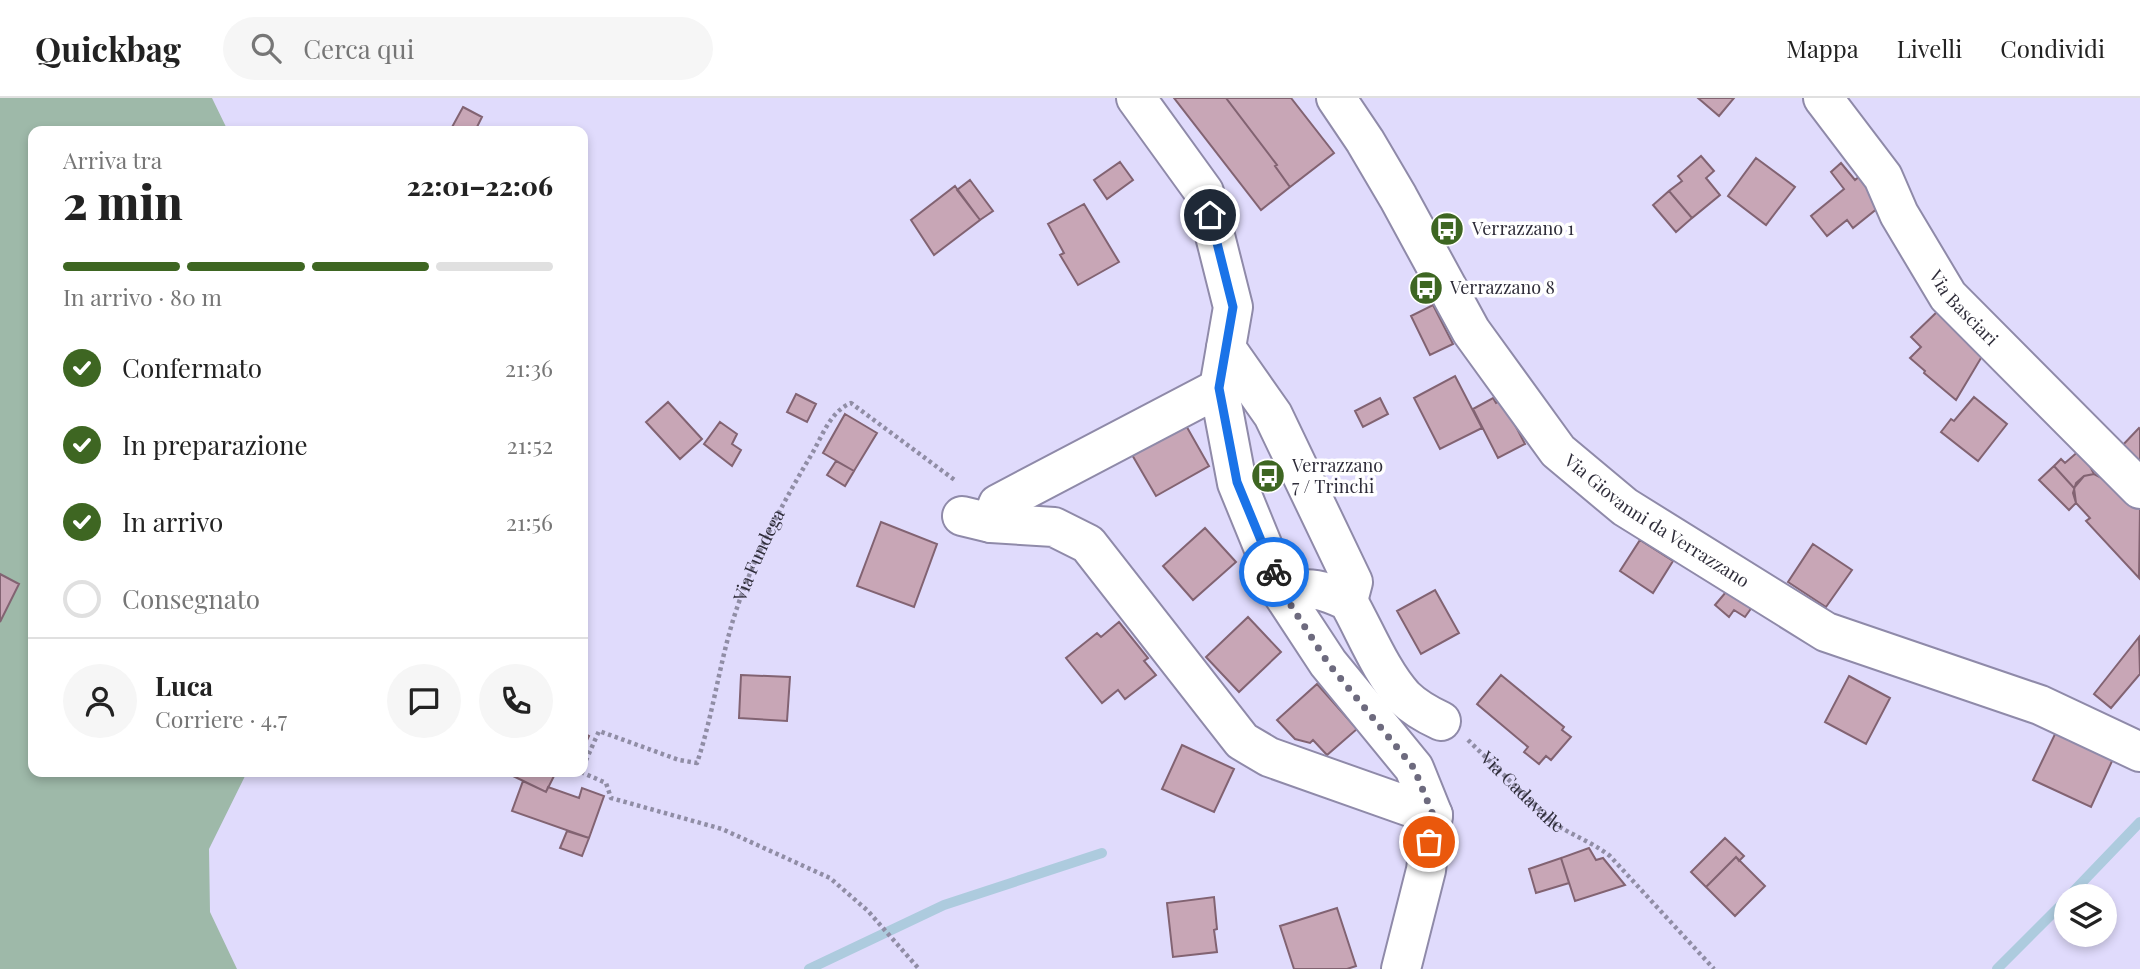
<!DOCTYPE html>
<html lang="it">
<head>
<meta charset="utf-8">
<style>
	:root { --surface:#fff; --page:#f6f6f6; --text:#222; --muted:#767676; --line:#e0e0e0; --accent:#3e6622 }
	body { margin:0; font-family:"Playfair Display",serif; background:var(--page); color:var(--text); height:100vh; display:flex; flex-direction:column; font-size:26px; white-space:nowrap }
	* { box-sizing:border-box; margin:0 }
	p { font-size:23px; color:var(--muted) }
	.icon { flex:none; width:38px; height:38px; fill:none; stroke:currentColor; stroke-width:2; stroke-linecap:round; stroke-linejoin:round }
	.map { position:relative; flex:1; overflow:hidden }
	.drawer { position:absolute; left:28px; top:28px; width:560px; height:651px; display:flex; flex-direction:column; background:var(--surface); border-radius:14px; box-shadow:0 4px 10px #0003 }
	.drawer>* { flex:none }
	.fabs { position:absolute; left:2054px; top:786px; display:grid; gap:14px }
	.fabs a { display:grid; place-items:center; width:63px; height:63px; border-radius:50%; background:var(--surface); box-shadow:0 4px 10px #0003; font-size:35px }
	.pin { position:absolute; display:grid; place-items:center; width:60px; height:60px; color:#fff; margin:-30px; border:4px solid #fff; border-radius:50%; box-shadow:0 2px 7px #0007 }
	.courier { position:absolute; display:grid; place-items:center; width:70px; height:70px; margin:-35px; border:5px solid #1a73e8; border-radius:50%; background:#fff; color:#222; box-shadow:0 2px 9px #0007 }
	.overview em { font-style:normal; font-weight:800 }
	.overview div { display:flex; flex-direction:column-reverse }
	.overview { display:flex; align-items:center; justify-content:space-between; height:119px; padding:0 35px }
	h1 { font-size:46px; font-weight:800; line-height:52px }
	.bar { display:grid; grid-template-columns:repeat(4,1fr); gap:10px 7px; align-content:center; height:84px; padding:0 35px }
	.bar i { height:9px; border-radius:5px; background:var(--line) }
	.bar .on { background:var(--accent) }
	.bar p { grid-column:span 4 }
	.line { display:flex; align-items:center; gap:18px; padding:0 35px; border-top:2px solid var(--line) }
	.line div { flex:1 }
	.round { display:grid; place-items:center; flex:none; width:74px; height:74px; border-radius:37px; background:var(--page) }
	ol { padding:0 35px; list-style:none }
	li { display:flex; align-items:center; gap:21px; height:77px }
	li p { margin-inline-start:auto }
	li .icon { padding:7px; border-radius:50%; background:var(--accent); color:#fff; stroke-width:4 }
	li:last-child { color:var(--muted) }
	li i { width:38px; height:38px; border:4px solid var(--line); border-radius:50% }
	header { display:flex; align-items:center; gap:42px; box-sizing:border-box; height:98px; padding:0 35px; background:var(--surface); border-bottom:2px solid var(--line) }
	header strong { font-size:33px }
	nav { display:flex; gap:38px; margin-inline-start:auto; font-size:24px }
	.search { width:490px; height:63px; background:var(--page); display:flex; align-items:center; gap:18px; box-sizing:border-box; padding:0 24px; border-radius:38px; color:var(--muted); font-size:26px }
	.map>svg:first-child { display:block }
	.green { fill:#9eb9a9 }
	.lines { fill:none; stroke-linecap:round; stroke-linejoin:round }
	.stream { stroke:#adcbde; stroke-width:10 }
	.building { fill:#c8a6b6; stroke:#826372; stroke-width:2 }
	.minor-casing { stroke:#8f8aa9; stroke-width:42 }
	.path { stroke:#908da5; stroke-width:4.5; stroke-dasharray:3.5 3.5; stroke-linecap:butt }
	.minor { stroke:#fff; stroke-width:38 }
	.done { stroke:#6d6a7e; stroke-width:7; stroke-dasharray:0 12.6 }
	.route { stroke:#1a73e8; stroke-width:9 }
	.labels { text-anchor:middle; stroke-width:7; stroke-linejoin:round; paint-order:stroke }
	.poi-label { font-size:18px; fill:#2f2d3a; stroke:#fff; text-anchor:start }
	.street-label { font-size:18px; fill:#2f2d3a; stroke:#fff }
</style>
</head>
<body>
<header>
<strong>Quickbag</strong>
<div class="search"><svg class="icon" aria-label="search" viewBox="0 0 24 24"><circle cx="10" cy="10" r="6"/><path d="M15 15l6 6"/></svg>Cerca qui</div>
<nav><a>Mappa</a><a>Livelli</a><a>Condividi</a></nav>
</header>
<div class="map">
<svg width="2140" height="871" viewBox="0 0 2140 871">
	<rect width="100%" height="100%" fill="#e0dbfc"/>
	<path class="green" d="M0 0H212L228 33H33V674H247L209 751 210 814 237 871H0Z"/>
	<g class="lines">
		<path class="stream" d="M2069 798 2140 724
			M809 871 944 807 1102 755
			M1997 871 2067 801"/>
	</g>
	<path class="building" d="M1174 0H1226L1277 67 1275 68 1290 89 1261 112Z
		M1226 0H1291L1334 55 1290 89 1275 68 1277 67Z
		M1698 0H1734L1719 18Z
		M463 9 482 19 475 33H456L451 31Z
		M1701 58 1714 73 1706 80 1720 97 1692 120 1669 93 1682 83 1678 78Z
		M1756 60 1795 89 1766 127 1728 98Z
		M1120 64 1133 82 1107 101 1094 82Z
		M1841 65 1855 82 1866 73 1889 101 1853 130 1847 122 1827 138 1811 118 1844 91 1831 74Z
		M970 82 993 113 980 122 957 92Z
		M955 88 980 122 934 157 911 122Z
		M1669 93 1692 120 1676 134 1653 107Z
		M1084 106 1119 164 1078 187 1060 157 1064 155 1048 126Z
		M1433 207 1453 246 1430 257 1411 218Z
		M1940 211 1984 255 1956 302 1924 275 1925 273 1910 260 1921 249 1911 239Z
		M1455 278 1482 330 1440 351 1414 300Z
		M796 296 816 306 807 324 787 314Z
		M1974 299 2007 326 1978 363 1941 334 1951 321 1954 323Z
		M1380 300 1388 316 1363 329 1355 313Z
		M1493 300 1496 305 1502 302 1525 346 1498 360 1473 311Z
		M668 304 702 341 680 361 646 324Z
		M845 316 877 335 854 373 823 355Z
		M720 324 737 336 732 346 741 352 732 368 704 346Z
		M1184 324 1209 368 1156 398 1131 355Z
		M2139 330 2140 331V372L2119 351Z
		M2081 351 2094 376 2084 378 2074 390 2054 368 2061 361 2065 365Z
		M836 363 854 373 845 388 827 377Z
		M2054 368 2074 390 2076 405 2069 412 2039 382Z
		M2094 376 2121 390 2140 410 2139 480 2086 423 2090 420 2076 405 2073 395 2076 385 2084 378Z
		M881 424 937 446 914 509 857 488Z
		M1205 430 1236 464 1193 502 1163 468Z
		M1640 442 1673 463 1653 495 1620 473Z
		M1813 446 1852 472 1826 509 1788 484Z
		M0 476 19 486 0 524Z
		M1731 488 1755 505 1745 519 1734 512 1729 519 1715 507Z
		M1435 492 1459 535 1421 556 1397 513Z
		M1248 519 1281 554 1239 594 1206 559Z
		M1119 524 1148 560 1144 563 1156 577 1125 601 1118 592 1102 605 1066 560 1097 535 1101 539Z
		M2139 539 2140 576 2111 610 2094 596Z
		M741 577 790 579 787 623 739 620Z
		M1501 577 1564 629 1562 632 1571 639 1551 662 1546 658 1539 666 1524 654 1528 649 1477 606Z
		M1849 578 1890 600 1866 646 1825 624Z
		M1317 586 1357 631 1327 657 1313 642 1310 645 1295 641 1277 622Z
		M2056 634 2113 661 2091 709 2033 682Z
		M583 635 589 638 583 651Z
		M1182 647 1234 671 1214 714 1162 691Z
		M513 674H556L546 694 511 677Z
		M523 683 546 694 548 689 579 700 582 690 604 698 589 740 512 713Z
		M567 733 589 740 582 758 560 750Z
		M1725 740 1744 758 1739 763 1736 759 1706 789 1691 774Z
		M1589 750 1596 762 1603 760 1625 787 1575 803 1561 760Z
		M1736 759 1765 788 1735 818 1706 789Z
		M1561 760 1569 785 1536 795 1529 771Z
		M1214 799 1217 831 1214 832 1217 854 1173 859 1167 805Z
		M1337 810 1356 868 1347 871H1294L1280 828Z"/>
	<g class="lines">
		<g class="minor-casing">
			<g id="minor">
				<path d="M1136 0 1204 94 1233 209 1219 290 1237 385 1282 495 1328 565 1414 670 1433 717 1426 772 1401 871"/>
				<path id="s3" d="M1336 0 1365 43 1398 99 1471 233 1558 353 1625 409 1826 534 2040 607 2140 654"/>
				<path id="s4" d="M1823 0 1883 79 1899 116 1948 198 2140 391"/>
				<path d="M1226 250 1273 317 1353 484 1348 503"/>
				<path d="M962 418 991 425 1054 429 1088 446 1242 643 1269 659 1433 717"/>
				<path d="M991 425 998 406 1219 290"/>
				<path d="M1282 495C1310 487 1323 492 1348 503 1365 533 1381 574 1404 599 1415 610 1428 617 1441 623"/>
			</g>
		</g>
		<g class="path">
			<path id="s1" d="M1468 642 1551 723C1570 737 1591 743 1610 758L1714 871"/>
			<path id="s2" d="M583 669 599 633 679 662 697 665C713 617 719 567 734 519 752 462 782 406 813 354 823 336 831 313 851 305L956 383"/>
			<path d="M581 674 606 685 611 700 722 731 830 780 868 813 919 871"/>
		</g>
		<use href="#minor" class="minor"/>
	</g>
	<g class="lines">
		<path class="done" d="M1274 474 1283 495 1328 565 1414 670 1433 717 1429 744"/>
		<path class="route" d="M1210 117 1233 209 1219 290 1237 384 1274 474"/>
	</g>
	<defs>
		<g id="bus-disc" transform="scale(1.75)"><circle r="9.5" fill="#3e6622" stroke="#fff"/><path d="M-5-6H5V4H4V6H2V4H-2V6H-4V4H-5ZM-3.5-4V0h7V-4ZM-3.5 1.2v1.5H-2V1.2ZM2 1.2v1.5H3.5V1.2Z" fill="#fff"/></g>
	</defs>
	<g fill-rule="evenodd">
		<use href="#bus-disc" x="1447" y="131"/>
		<use href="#bus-disc" x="1426" y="190"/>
		<use href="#bus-disc" x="1268" y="378"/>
	</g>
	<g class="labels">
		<g class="poi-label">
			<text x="1472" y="137">Verrazzano 1</text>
			<text x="1450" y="196">Verrazzano 8</text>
			<text x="1292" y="374">Verrazzano<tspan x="1292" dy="21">7 / Trinchi</tspan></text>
		</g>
		<g class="street-label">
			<text dy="6" stroke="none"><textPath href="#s4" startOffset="254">Via Basciari</textPath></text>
			<text dy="6" stroke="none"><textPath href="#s3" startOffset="539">Via Giovanni da Verrazzano</textPath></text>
			<text dy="6" stroke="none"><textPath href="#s2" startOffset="360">Via Fundega</textPath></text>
			<text dy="6" stroke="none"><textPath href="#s1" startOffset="75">Via Cadavalle</textPath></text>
		</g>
	</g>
</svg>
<div class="fabs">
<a><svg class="icon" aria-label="layers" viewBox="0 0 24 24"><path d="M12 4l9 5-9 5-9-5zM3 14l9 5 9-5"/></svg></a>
</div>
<div class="pin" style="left:1429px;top:744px;background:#ea580c"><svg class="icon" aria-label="bag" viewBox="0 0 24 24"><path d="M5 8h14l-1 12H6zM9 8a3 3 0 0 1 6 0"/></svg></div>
<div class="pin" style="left:1210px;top:117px;background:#1f2937"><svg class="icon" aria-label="home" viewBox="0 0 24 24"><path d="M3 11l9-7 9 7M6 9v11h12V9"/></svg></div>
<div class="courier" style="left:1274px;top:474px"><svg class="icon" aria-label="bike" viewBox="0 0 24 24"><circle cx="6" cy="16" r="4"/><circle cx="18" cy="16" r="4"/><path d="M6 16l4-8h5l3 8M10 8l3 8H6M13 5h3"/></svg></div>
<section class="drawer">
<div class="overview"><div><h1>2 min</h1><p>Arriva tra</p></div><em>22:01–22:06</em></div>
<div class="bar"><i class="on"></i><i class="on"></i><i class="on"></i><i></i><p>In arrivo · 80 m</p></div>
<ol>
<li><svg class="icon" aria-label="check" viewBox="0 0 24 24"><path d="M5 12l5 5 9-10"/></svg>Confermato<p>21:36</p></li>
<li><svg class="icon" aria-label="check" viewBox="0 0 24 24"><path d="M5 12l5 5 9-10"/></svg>In preparazione<p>21:52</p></li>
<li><svg class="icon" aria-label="check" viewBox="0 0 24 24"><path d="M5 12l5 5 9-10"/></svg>In arrivo<p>21:56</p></li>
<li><i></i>Consegnato</li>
</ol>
<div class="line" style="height:126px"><a class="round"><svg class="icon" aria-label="person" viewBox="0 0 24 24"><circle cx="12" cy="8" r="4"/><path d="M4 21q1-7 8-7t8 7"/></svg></a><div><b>Luca</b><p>Corriere · 4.7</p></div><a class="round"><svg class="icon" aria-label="chat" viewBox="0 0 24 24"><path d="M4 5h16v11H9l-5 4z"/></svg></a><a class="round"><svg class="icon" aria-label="phone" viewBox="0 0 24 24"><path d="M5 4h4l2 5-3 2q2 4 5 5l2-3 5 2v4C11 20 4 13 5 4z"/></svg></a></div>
</section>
</div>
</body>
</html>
